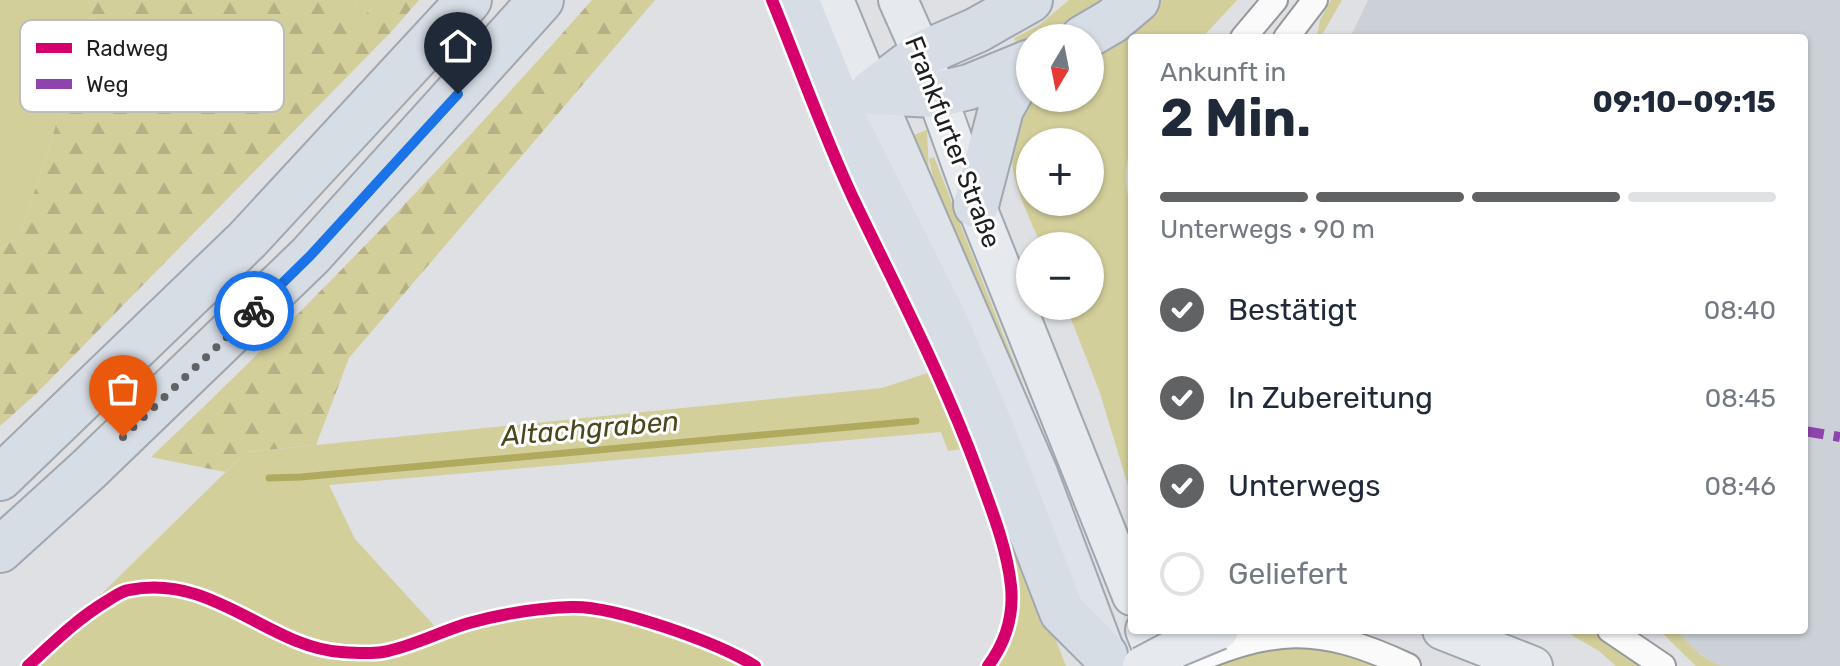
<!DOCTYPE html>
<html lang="de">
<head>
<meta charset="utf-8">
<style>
	:root { --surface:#fff; --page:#f6f6f7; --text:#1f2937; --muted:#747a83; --line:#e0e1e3; --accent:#616264 }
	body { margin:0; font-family:Rubik,sans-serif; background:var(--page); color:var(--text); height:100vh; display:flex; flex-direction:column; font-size:30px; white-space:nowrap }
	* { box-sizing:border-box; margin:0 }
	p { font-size:26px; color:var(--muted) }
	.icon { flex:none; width:44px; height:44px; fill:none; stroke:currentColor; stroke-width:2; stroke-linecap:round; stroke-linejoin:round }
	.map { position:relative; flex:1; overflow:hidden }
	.panel { position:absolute; left:1128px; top:34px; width:680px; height:600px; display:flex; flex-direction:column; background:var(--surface); border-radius:8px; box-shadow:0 2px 6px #0004 }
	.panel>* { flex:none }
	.needle { width:52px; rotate:190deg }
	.fabs { position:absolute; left:1016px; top:24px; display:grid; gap:16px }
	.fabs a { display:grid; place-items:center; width:88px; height:88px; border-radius:50%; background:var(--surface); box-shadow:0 2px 6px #0004; font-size:40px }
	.pin { position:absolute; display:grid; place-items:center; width:68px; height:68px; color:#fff; margin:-82px -34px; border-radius:50% 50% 50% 0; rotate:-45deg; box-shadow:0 0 8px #0007 }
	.pin .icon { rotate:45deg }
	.courier { position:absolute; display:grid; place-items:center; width:80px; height:80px; margin:-40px; border:6px solid #1a73e8; border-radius:50%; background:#fff; color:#222; box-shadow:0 2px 10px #0007 }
	.overview em { font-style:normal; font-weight:700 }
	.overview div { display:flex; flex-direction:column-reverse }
	.overview { display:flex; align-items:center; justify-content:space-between; height:136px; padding:0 32px }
	h1 { font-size:52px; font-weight:700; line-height:60px }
	.bar { display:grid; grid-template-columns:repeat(4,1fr); gap:12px 8px; align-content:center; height:96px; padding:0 32px }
	.bar i { height:10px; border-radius:6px; background:var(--line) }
	.bar .selected { background:var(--accent) }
	.bar p { grid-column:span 4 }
	ol { padding:0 32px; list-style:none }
	li { display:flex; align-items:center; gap:24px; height:88px }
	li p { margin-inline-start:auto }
	li .icon { padding:8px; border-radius:50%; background:var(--accent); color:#fff; stroke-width:4 }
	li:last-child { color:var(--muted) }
	li i { width:44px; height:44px; border:4px solid var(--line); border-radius:50% }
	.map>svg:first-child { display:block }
	.built { fill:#cbd1d7 }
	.grass { fill:#d3cf9b; fill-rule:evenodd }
	.forest { fill:url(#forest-firs) }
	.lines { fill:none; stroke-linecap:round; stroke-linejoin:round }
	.stream { stroke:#b0aa5f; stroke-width:7 }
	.minor-casing { stroke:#96989a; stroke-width:28 }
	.primary-casing { stroke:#a0a7b0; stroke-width:42 }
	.trunk-casing { stroke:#a0a7b0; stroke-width:44 }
	.motorway-casing { stroke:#a0a7b0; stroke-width:48 }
	.minor { stroke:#fafafb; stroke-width:24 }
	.primary { stroke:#e6e9ed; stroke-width:38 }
	.trunk { stroke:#dee3e9; stroke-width:40 }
	.motorway { stroke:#d7dde5; stroke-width:44 }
	.primary-bridge-casing { stroke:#a0a7b0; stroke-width:42; stroke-linecap:butt }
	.primary-bridge { stroke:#e6e9ed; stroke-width:38 }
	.quiet { stroke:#8e44ad; stroke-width:10; stroke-dasharray:20 10; stroke-linecap:butt }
	.cycleway-casing { stroke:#fff; stroke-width:17 }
	.cycleway { stroke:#d6006c; stroke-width:12 }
	.done { stroke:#616264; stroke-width:8; stroke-dasharray:0 14.4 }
	.route { stroke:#1a73e8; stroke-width:10 }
	.labels { text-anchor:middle; stroke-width:6; stroke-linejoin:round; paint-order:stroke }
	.street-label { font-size:26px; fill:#1d1e20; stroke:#fff }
	.water-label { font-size:28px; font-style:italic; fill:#4b471d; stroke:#fff }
	.key { fill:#fff; stroke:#bbbcbc; stroke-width:2 }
	.key-label { font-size:22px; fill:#1d1e20 }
</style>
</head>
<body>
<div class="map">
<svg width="1840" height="666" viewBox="0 0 1840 666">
	<defs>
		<pattern id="forest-firs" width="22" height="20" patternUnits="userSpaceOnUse" patternTransform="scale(2)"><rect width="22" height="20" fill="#d3cf9b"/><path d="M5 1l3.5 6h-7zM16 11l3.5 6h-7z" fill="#b5b185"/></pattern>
	</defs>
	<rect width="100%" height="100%" fill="#dee0e3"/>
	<path class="built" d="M1368 0H1840V666H1722L1713 663 1694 649 1676 630H1804V38H1350Z"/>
	<path class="grass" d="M0 0H96L21 233 0 250Z
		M358 0H378L350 34Z
		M1069 0H1115L1055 38H1030V49L1020 52 1014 38 1039 25Z
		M1154 0H1237L1202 38H1132C1132 67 1136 104 1132 132 1127 164 1122 179 1132 212V499L1100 393 1066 306H1090V246H1041C1029 214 1005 174 1013 138 1016 125 1024 111 1030 98H1090V48ZM1030 142H1090V202H1030Z
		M1331 0H1342L1323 33 1317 36 1320 20Z
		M927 130 929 174 911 136Z
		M934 157 1110 608 1113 618 1108 620 935 187 929 159Z
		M930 372 969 448 948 451 941 432 329 485 355 539 441 633C482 619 530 605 574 606 619 608 717 642 755 666H28L246 452 882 388Z
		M983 452 1066 666H994C1001 655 1008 644 1012 632 1028 584 994 501 977 455Z
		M1563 630H1596L1649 666H1616L1599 651Z
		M1659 630H1676C1690 644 1702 660 1722 666H1696Z
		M1309 644 1349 653 1380 666H1214L1259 652V650Z"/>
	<path class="forest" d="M96 0H358L351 32 378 0H419L391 32 37 393 0 426V250L21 233Z
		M592 0H655L349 358 316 445 246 452 225 472 151 457C306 310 451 160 592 0Z"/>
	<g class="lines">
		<path class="stream" d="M269 478 301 477 916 421"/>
		<g class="minor-casing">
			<path id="minor" d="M1243 38 1275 0
				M1286 38 1315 0
				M1610 630 1663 666
				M1182 666C1274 627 1316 623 1408 666"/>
		</g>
		<g class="primary-casing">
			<path id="primary" d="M834 0 872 92
				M898 0 922 54 976 205 1132 596
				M1145 630 1159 666
				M1442 630 1533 666"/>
		</g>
		<g class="trunk-casing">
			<path id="trunk" d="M872 92 1037 473 1106 657"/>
		</g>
		<g class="motorway-casing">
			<path id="motorway" d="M796 0 849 130 945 321 992 430 1062 612 1105 655
				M1083 38 1112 21 1137 0
				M872 92 922 54 977 30 1030 0
				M872 92 935 95 969 87 1030 62
				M976 205 1001 109 1026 64
				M0 478 247 240 469 0
				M0 550 88 470 310 256 541 0"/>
		</g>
		<use href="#minor" class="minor"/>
		<use href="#primary" class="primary"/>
		<use href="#trunk" class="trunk"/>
		<use href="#motorway" class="motorway"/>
		<g class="primary-bridge-casing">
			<path id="primary-bridge" d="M1142 666 1178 647 1219 630"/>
		</g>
		<use href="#primary-bridge" class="primary-bridge"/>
		<path class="quiet" d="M1804 431 1840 437"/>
		<g class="cycleway-casing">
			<path id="cycleway" d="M772 0C799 66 823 134 853 198 897 290 944 379 979 475 992 511 1007 548 1011 586 1014 616 1006 642 988 666
				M28 666C54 642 77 619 107 601 114 597 121 591 129 590 213 573 268 647 341 652 354 653 370 654 383 652 412 647 441 631 469 623 502 614 537 608 571 607 613 605 719 643 755 666"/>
		</g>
		<use href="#cycleway" class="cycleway"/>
	</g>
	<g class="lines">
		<path class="done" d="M123 437 254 311"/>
		<path class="route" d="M254 311 310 256 458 94"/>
	</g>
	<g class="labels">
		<g class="street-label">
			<text transform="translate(953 142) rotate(69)" y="9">Frankfurter Straße</text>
		</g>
		<g class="water-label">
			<text transform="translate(590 428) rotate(-5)" y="10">Altachgraben</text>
		</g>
	</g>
	<rect x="20" y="20" width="264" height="92" rx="12" class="key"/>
	<rect x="36" y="43" width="36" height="10" fill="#d6006c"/>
	<rect x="36" y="79" width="36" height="10" fill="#8e44ad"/>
	<g class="key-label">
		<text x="86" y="56">Radweg</text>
		<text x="86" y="92">Weg</text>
	</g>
</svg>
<div class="fabs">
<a><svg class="needle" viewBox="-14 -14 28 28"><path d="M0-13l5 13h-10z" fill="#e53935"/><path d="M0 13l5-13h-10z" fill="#747a83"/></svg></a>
<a>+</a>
<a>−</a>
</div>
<div class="pin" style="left:123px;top:437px;background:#ea580c"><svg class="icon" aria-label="bag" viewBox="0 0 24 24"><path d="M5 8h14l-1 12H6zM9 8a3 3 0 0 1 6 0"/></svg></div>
<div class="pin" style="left:458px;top:94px;background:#1f2937"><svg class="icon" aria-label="home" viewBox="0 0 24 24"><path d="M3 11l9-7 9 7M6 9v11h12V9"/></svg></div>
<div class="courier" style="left:254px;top:311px"><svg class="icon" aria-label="bike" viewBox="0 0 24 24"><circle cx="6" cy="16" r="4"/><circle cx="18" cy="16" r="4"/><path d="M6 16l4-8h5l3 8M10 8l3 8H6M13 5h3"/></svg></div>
<section class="panel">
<div class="overview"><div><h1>2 Min.</h1><p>Ankunft in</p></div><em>09:10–09:15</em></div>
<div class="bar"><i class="selected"></i><i class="selected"></i><i class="selected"></i><i></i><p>Unterwegs · 90 m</p></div>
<ol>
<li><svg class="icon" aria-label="check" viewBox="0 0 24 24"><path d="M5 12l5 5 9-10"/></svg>Bestätigt<p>08:40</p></li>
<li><svg class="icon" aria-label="check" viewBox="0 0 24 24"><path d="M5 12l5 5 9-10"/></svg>In Zubereitung<p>08:45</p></li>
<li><svg class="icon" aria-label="check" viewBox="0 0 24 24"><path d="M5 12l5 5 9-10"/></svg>Unterwegs<p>08:46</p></li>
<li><i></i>Geliefert</li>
</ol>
</section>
</div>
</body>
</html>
